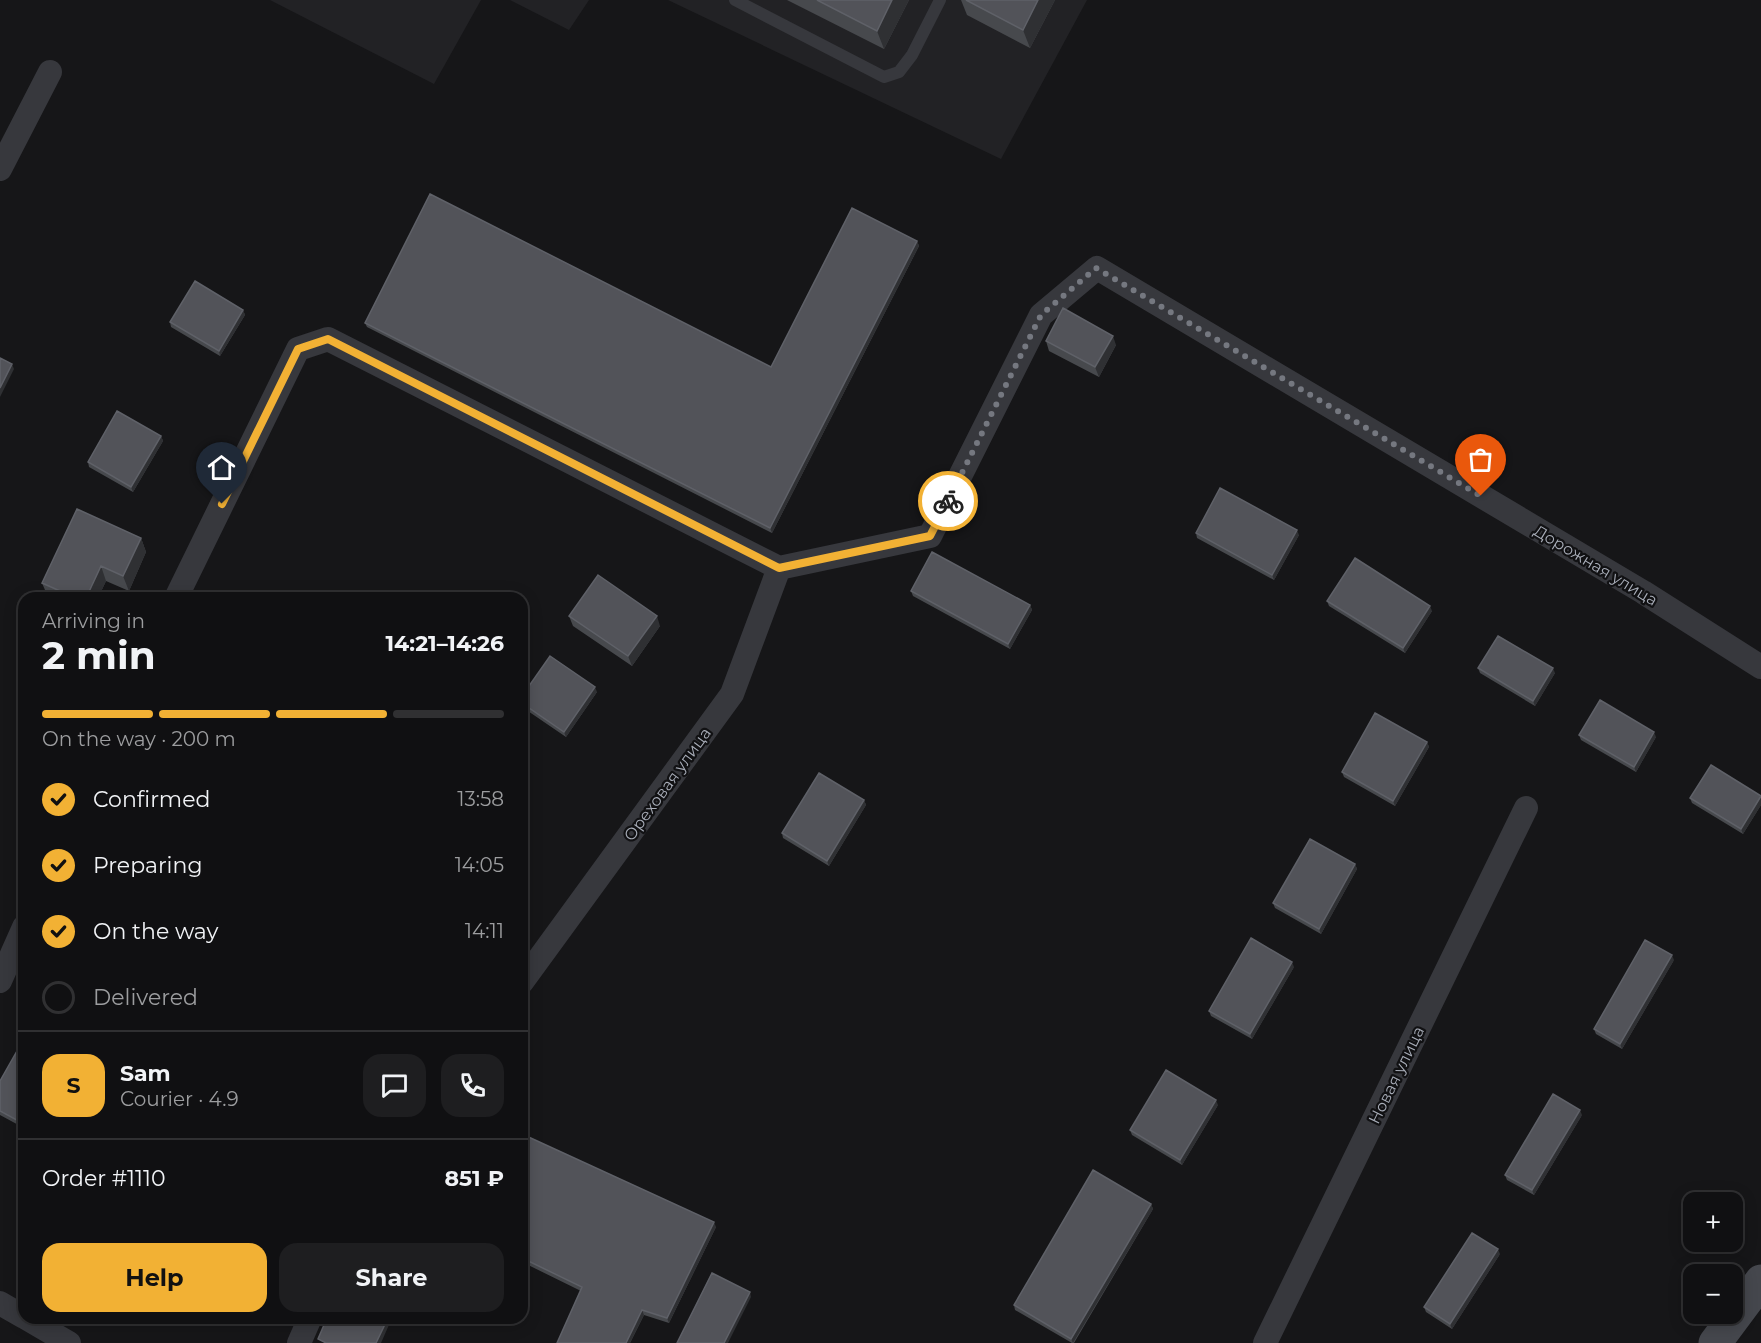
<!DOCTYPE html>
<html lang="en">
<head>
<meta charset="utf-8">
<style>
	:root { --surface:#101012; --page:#1e1e20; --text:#f1f3f6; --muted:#9c9d9f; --line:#303032; --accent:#f2b134 }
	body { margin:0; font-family:Montserrat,sans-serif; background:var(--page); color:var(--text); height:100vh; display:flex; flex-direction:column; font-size:22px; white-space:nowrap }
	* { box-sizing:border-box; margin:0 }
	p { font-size:20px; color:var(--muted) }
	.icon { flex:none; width:33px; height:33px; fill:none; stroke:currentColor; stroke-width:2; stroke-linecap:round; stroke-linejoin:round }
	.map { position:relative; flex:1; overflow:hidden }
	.side { position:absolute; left:18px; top:592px; width:510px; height:732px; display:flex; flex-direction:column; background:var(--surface); border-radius:18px; box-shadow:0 3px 15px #0003,0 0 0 2px var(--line) }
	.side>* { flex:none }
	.controls { position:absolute; left:1683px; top:1192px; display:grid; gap:12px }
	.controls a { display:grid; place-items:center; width:60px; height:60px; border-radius:12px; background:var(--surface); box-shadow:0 3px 15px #0003,0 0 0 2px var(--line); font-size:30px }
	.pin { position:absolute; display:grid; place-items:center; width:51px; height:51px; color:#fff; margin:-62px -26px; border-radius:50% 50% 50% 0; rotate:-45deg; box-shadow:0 0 6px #0007 }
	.pin .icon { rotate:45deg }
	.courier { position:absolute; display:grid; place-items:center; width:60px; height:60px; margin:-30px; border:4px solid #f2b134; border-radius:50%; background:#fff; color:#222; box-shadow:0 2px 8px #0007 }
	.head em { font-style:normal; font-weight:700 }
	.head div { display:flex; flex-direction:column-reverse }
	.head { display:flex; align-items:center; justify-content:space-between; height:102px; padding:0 24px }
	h1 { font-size:39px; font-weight:700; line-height:45px }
	.bar { display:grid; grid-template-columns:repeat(4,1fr); gap:9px 6px; align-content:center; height:72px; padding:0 24px }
	.bar i { height:8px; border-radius:4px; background:var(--line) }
	.bar .selected { background:var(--accent) }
	.bar p { grid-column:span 4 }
	.line { display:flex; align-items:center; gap:15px; padding:0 24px; border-top:2px solid var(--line) }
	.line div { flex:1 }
	.round { display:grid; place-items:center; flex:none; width:63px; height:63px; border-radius:18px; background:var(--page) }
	ol { padding:0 24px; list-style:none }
	li { display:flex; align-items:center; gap:18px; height:66px }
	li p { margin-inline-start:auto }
	li .icon { padding:6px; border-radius:50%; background:var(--accent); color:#111; stroke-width:4 }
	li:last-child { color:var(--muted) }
	li i { width:33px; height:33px; border:3px solid var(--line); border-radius:50% }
	.cta { display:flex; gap:12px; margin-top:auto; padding:12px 24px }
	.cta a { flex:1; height:69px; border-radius:18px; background:var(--accent); color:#111; font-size:24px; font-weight:700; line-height:69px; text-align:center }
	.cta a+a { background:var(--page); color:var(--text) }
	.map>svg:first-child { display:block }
	.built { fill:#222225 }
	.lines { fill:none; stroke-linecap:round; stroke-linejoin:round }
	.lane { stroke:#37383d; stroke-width:12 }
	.street { stroke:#37383d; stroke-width:24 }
	.secondary { stroke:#45474d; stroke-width:33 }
	.wall { fill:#47494d }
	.shaded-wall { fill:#2f3033 }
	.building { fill:#525359; stroke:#5f6168; stroke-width:1.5 }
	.done { stroke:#757880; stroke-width:6; stroke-dasharray:0 10.8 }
	.route { stroke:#f2b134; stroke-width:8 }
	.labels { text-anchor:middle; stroke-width:4.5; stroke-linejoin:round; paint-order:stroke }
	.street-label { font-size:16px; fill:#a8adb8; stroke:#111113 }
</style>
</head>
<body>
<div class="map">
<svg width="1761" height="1343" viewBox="0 0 1761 1343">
	<rect width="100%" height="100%" fill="#161618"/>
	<path class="built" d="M270 0H481L434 84Z
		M510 0H589L569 30Z
		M668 0H1087L1001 159Z"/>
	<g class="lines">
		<path class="lane" d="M735 0 884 77 899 72 912 55 940 0"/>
		<path class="street" d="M0 169 50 72
			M176 598 298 349 328 339 779 568 930 536 1041 315 1097 268 1643 592 1761 667
			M0 981 24 927
			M522 982 732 694 779 568
			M0 1303 24 1317
			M26 1318 69 1343
			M299 1343 310 1318
			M1265 1343 1526 808"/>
		<path class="secondary" d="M1715 1343 1761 1281"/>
	</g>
	<path class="wall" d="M787 0H909L884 49Z
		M961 0H1055L1030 48 967 15Z
		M917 241 919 246 772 533 367 327 365 323 771 367Z
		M243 310 245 315 220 356 171 327 170 322Z
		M1046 341 1116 345 1099 377 1049 351Z
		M161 436 163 441 133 492 89 467 88 462Z
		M1196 533 1299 535 1274 580 1197 538Z
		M141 538 146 552 129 591 106 581 98 598H50L48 597 42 583Z
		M911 591 1030 605 1032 610 1010 649 913 596Z
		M1327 601 1432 611 1405 653 1329 606Z
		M569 616 660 626 632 666 573 626Z
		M1478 668 1555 673 1535 706 1480 673Z
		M597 692 566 737 522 707V696Z
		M1579 735 1656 737 1636 772 1581 740Z
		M1427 742 1429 747 1395 806 1344 777 1342 772Z
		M1761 796V805L1743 834 1692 803 1690 798Z
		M864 800 866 805 829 866 783 838 782 833Z
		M1355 864 1357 869 1321 934 1275 908 1273 903Z
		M1674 960 1622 1049 1596 1034 1594 1029Z
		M1294 967 1252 1039 1211 1016 1209 1011Z
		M24 1055V1128L0 1115V1081Z
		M1218 1105 1182 1165 1132 1135 1130 1130Z
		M1582 1115 1534 1195 1507 1180 1505 1175Z
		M522 1134 716 1227 669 1323 644 1315 630 1343H557L581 1291 522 1262Z
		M1151 1204 1153 1209 1074 1343H1072L1015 1310 1014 1305Z
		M1500 1254 1452 1329 1426 1312 1424 1307Z"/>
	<path class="shaded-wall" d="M892 0H909L884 49 877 31Z
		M1038 0H1055L1030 48 1023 30Z
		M917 241 919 246 772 533 770 528Z
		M243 310 245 315 220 356 219 351Z
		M1113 336 1116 345 1099 377 1095 367Z
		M12 364 14 369 0 397V388Z
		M161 436 163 441 133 492 131 487Z
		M1297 530 1299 535 1274 580 1272 575Z
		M141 538 146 552 129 591 123 576Z
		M101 566 106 581 98 598H86Z
		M1030 605 1032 610 1010 649 1008 644Z
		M1430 606 1432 611 1405 653 1403 648Z
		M657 616 660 626 632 666 628 656Z
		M1553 668 1555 673 1535 706 1533 701Z
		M595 687 597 692 566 737 564 732Z
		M1654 732 1656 737 1636 772 1634 767Z
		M1427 742 1429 747 1395 806 1393 801Z
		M1761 797V805L1743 834 1741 829Z
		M864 800 866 805 829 866 827 861Z
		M1355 864 1357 869 1321 934 1319 929Z
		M1672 955 1674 960 1622 1049 1620 1044Z
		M1292 962 1294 967 1252 1039 1250 1034Z
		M1216 1100 1218 1105 1182 1165 1180 1160Z
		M1580 1110 1582 1115 1534 1195 1532 1190Z
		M1151 1204 1153 1209 1073 1343 1071 1339Z
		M714 1222 716 1227 669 1323 667 1318Z
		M1498 1249 1500 1254 1452 1329 1450 1324Z
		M750 1292 751 1297 728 1343H724Z
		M642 1310 644 1315 630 1343H626Z
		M388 1318H392L381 1343H376Z"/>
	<path class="building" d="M817 0H892L877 31Z
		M966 0H1038L1023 30Z
		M430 194 771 367 852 208 917 241 770 528 365 323Z
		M195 281 243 310 219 351 170 322Z
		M1063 308 1113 336 1095 367 1046 341Z
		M0 358 12 364 0 388Z
		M117 411 161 436 131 487 88 462Z
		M1220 488 1297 530 1272 575 1196 533Z
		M77 509 141 538 123 576 101 566 86 598H76L42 583Z
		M932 552 1030 605 1008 644 911 591Z
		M1355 558 1430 606 1403 648 1327 601Z
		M598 575 657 616 628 656 569 616Z
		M1498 636 1553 668 1533 701 1478 668Z
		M550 656 595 687 564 732 522 703V696Z
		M1600 700 1654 732 1634 767 1579 735Z
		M1375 713 1427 742 1393 801 1342 772Z
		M1711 765 1761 796 1741 829 1690 798Z
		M819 773 864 800 827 861 782 833Z
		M1310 839 1355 864 1319 929 1273 903Z
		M1251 938 1292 962 1250 1034 1209 1011Z
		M1645 940 1672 955 1620 1044 1594 1029Z
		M17 1051 24 1055V1124L0 1111V1081Z
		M1166 1070 1216 1100 1180 1160 1130 1130Z
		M1553 1094 1580 1110 1532 1190 1505 1175Z
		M522 1134 714 1222 667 1318 642 1310 626 1343H557L582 1287 522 1258Z
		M1093 1170 1151 1204 1071 1339 1014 1305Z
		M1472 1233 1498 1249 1450 1324 1424 1307Z
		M712 1273 750 1292 724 1343H677Z
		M327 1318H388L376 1343H326L318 1339Z"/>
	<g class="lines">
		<path class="done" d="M948 501 1041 315 1096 268 1481 496"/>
		<path class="route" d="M222 504 298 349 328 339 779 568 930 536 948 501"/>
	</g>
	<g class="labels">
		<g class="street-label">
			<text transform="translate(1596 565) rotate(31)" y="6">Дорожная улица</text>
			<text transform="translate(667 784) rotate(-54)" y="6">Ореховая улица</text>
			<text transform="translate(1396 1075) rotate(-64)" y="6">Новая улица</text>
		</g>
	</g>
</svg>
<div class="controls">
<a>+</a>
<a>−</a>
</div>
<div class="pin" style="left:1481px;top:496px;background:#ea580c"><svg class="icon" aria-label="bag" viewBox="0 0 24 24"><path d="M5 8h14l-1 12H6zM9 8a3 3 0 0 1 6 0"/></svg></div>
<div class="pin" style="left:222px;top:504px;background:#1f2937"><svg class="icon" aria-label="home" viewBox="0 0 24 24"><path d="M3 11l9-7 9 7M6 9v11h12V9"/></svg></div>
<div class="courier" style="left:948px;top:501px"><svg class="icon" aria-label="bike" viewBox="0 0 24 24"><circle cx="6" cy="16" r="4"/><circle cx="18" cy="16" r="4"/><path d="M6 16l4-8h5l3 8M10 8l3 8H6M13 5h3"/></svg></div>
<section class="side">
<div class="head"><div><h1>2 min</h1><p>Arriving in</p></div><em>14:21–14:26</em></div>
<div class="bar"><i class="selected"></i><i class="selected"></i><i class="selected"></i><i></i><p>On the way · 200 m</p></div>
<ol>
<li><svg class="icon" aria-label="check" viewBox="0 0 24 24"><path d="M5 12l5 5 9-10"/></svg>Confirmed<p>13:58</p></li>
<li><svg class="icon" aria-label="check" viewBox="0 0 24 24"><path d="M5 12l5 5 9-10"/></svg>Preparing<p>14:05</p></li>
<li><svg class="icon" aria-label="check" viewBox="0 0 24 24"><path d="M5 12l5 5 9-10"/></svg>On the way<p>14:11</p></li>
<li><i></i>Delivered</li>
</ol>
<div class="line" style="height:108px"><b class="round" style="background:var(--accent);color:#111">S</b><div><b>Sam</b><p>Courier · 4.9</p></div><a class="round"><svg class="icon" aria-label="chat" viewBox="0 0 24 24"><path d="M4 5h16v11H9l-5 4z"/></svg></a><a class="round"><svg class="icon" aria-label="phone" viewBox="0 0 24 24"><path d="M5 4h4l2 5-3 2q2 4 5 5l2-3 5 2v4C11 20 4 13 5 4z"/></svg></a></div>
<div class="line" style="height:78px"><div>Order #1110</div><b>851 ₽</b></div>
<div class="cta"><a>Help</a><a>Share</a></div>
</section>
</div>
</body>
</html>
